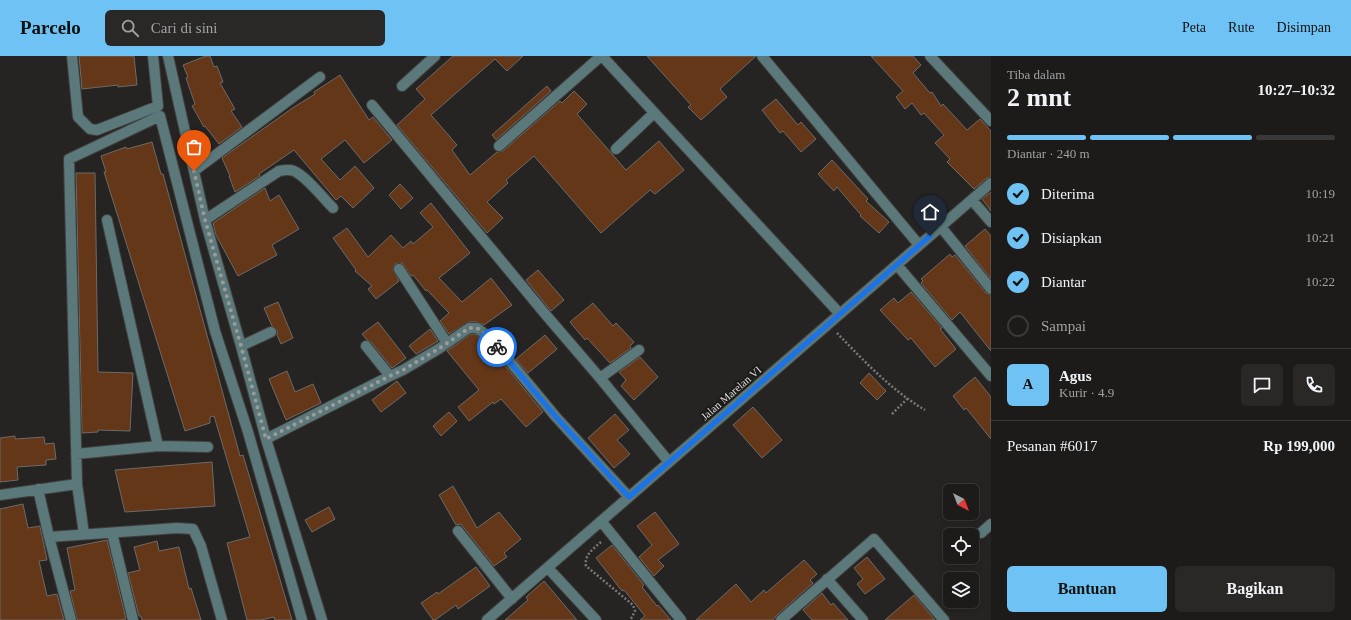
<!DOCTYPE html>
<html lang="id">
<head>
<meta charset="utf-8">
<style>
	:root { --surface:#1c1b1a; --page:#292827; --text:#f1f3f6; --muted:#a0a1a2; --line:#3a3939; --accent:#6fc2f4 }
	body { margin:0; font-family:Georgia,serif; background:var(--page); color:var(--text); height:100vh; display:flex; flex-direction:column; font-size:15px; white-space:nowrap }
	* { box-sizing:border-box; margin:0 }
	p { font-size:13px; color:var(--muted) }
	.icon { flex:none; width:22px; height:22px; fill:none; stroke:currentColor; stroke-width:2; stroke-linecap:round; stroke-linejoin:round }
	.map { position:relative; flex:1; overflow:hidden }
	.side { display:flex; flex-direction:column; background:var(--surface); width:360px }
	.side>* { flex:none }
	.needle { width:26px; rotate:138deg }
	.fabs { position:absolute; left:943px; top:428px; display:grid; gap:8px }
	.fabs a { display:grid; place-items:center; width:36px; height:36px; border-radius:6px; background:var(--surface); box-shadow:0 2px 6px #0003,0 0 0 1px var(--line); font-size:20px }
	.pin { position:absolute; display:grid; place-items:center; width:34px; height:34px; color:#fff; margin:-41px -17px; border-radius:50% 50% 50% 0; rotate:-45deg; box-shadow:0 0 4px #0007 }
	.pin .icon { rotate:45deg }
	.courier { position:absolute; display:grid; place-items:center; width:40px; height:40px; margin:-20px; border:3px solid #1a73e8; border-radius:50%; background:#fff; color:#222; box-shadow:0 1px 5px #0007 }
	.headline em { font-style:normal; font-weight:800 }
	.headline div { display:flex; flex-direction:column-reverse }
	.headline { display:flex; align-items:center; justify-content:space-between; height:68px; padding:0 16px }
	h1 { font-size:26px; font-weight:800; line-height:30px }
	.bar { display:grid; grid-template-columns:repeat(4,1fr); gap:6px 4px; align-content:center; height:48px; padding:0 16px }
	.bar i { height:5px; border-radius:3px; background:var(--line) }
	.bar .current { background:var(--accent) }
	.bar p { grid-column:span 4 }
	.line { display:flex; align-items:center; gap:10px; padding:0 16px; border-top:1px solid var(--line) }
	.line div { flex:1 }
	.round { display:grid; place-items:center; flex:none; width:42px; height:42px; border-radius:6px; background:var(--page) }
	ol { padding:0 16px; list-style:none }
	li { display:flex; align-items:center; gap:12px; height:44px }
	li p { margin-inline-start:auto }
	li .icon { padding:4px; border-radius:50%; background:var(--accent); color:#111; stroke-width:4 }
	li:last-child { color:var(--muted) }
	li i { width:22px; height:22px; border:2px solid var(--line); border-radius:50% }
	.button { display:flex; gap:8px; margin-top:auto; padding:8px 16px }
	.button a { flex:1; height:46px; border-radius:6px; background:var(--accent); color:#111; font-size:16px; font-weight:800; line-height:46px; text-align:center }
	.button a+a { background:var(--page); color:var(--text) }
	header { display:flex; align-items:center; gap:24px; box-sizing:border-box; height:56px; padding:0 20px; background:var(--accent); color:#111 }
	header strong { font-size:19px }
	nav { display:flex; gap:22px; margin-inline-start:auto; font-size:14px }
	.search { width:280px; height:36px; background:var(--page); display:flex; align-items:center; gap:10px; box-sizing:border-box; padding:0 14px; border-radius:6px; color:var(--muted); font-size:15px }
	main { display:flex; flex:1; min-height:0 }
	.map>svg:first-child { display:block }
	.building { fill:#633718; stroke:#6d6a68 }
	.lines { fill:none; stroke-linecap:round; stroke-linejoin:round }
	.minor-casing { stroke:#43413f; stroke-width:12 }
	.path { stroke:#7b7977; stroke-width:2.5; stroke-dasharray:2 2; stroke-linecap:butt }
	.minor { stroke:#5b797a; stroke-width:10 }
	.done { stroke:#9d9b9a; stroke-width:4; stroke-dasharray:0 7.2 }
	.route { stroke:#1a73e8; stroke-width:5 }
	.labels { text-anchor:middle; stroke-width:4; stroke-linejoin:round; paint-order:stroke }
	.street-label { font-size:11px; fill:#dddbda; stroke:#1d1b19 }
</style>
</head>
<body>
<header>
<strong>Parcelo</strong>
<div class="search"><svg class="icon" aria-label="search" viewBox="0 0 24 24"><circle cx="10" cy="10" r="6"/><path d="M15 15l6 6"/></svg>Cari di sini</div>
<nav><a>Peta</a><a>Rute</a><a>Disimpan</a></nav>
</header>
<main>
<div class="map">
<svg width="991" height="564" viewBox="0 0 991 564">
	<rect width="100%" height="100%" fill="#262422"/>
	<path class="building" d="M79 0H134L137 29 118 31V29L82 33Z
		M206 0H210L214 11 217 10 223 26 220 27 235 53 231 55 242 71 219 88 205 70 204 71 192 50 195 48 186 22 188 21 183 9Z
		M453 0H523L507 15 495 3 431 59 457 89 452 94 470 119 497 96 503 95 560 45 562 47 574 35 587 48 577 58 626 114 659 85 684 114 655 138 650 134 601 177 534 100 506 124 508 127 487 146 503 162 487 177 397 69 425 43 416 33Z
		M647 0H756L720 33 727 41 701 64 688 51 691 49Z
		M871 0H913L921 9 913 17 930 37 932 36 941 50 943 48 967 74 980 63 991 75V121L987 122 974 133 947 106 950 103 935 87 944 79 924 57 921 59 912 47 905 53 896 41 903 35Z
		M340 19 369 64 373 61 392 84 364 107 345 84 321 103 340 124 355 110 374 132 353 152 341 140 336 144 294 94 259 118 260 120 235 136 229 120H230L222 102 294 51 315 38 314 36Z
		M547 30 551 35 496 84 492 79Z
		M776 43 798 69 801 66 816 83 801 96 783 75 780 77 762 54Z
		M152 86 161 118H163L240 400 243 399 292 564H275L274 561 261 564H247L227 487 250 481 214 360 210 361V367L185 375 104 116H106L101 100 126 91 127 93Z
		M832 104 868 143 866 145 889 166 879 177 860 160 861 159 837 131 834 135 818 118Z
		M76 117H95L98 316 133 317 130 375 98 374V376L82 377Z
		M400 128 413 142 401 153 389 139Z
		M265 132 270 145 279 139 299 173 272 189 277 199 238 220 216 179 213 167Z
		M991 136V155L982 143Z
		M431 147 470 197 439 222 462 246 491 222 512 249 484 269 477 266H469L449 278 440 265 449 257 427 234 426 235 413 219 411 220 402 207 395 208 393 213 399 225 376 243 368 233 372 230 355 215 356 214 333 182 347 172 368 201 391 179 403 192 411 185 413 188 433 171 420 157Z
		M985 173 991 180V223L965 190Z
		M950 198 952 201 955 199 986 237 991 239V295L960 256 952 264 921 227 923 225 921 223Z
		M538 214 564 244 551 255 526 224Z
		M911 236 942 272 940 273 956 293 935 311 911 282 908 284 880 254 894 242 898 247Z
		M278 246 293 282 281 288 277 279V274L272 270 264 252Z
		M593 247 613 270 616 267 634 286 630 290 631 292 610 307 587 282 585 284 570 266Z
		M378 266 406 302 392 312 371 286 367 284 362 278Z
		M430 273 438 285 416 298 409 290Z
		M471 278H475L481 283 498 301 543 356 526 371 501 343 494 348 493 346 469 365 458 351 479 334 447 295Z
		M545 279 557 293 528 317 516 303Z
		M640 301 658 321 634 344 621 330 626 324 619 316Z
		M287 315 295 336 313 328 321 347 286 364 269 323Z
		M869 317 886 335 877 344 860 327Z
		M975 321 991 341V383L966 352 964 354 953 340Z
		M397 325 406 337 381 356 372 344Z
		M753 351 782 384 762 402 733 369Z
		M449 356 457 365 441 380 433 370Z
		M615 358 629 374 617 384 630 398 614 412 588 382Z
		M15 380V383L44 381 45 388 54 387 56 403 46 404V409L17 411 18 424 0 426V382Z
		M212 406 215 450 125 456 115 414Z
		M453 430 477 472 499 456 521 483 504 497 507 501 494 510 461 468 456 469 439 439Z
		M23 448 28 472 40 470 47 504 39 505 47 540 57 538 64 564H0V453Z
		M329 451 335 463 312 476 305 464Z
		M655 456 679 488 658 504 664 510 654 520 639 501 652 489 637 470Z
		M107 484 126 563 120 564H77L70 535 75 534 67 492Z
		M157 485 159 495 179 491 189 533 191 532 201 564H142L141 560H139L128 517 140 514 134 491Z
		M612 489 644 529 642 531 657 550 658 549 671 564H640L645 560 624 534 622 535 596 502Z
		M867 501 885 523 865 538 857 528 863 523 854 512Z
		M804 504 817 518 810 524 813 527 777 559 773 564H696L736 528 751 546 764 534 766 537Z
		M476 511 490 530 458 553 456 549 435 564H433L421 547 437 536 438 538Z
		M544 525 577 564H505L528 544 526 541Z
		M822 537 831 549 833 547 848 564H812L803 554Z
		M914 539 935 564H885Z"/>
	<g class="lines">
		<g class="minor-casing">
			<path id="minor" d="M72 0 78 61 90 73 97 74 158 50 153 0
				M168 0 205 164 241 290 266 383 322 564
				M602 0 840 258
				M762 0 919 189
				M930 0 991 65
				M402 30 435 0
				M372 49 546 259 600 322 669 406
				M499 90 601 0
				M616 93 654 57
				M194 115 320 21
				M972 144 991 166
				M205 164 279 115C284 114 289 113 294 115 307 121 323 142 333 152
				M941 171 991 233
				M897 209 991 320
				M399 213 447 287
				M241 290 271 276
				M366 290 390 320
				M600 322 639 294
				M266 383 390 320 403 314 440 292 469 272H477L485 278 503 297 556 361 629 441
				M158 390 208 391
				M76 398 158 390 107 164
				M77 428 84 478
				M38 433 49 481 71 564
				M0 439 77 428 69 103 160 60 215 275 248 376 302 564
				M601 465 681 564
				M458 475 512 543
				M112 477 133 564
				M981 477 991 468
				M49 481 177 472 193 473 201 490 222 564
				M548 512 596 564
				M827 523 863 564
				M487 564 991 127
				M781 564 874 483 944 564"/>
		</g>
		<path class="path" d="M837 277C864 305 891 334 925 354
			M892 358 907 343
			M601 486C593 493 584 499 586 510L633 549 635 555 632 561 630 564"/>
		<use href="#minor" class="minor"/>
	</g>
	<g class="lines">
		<path class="done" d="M194 115 205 164 241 290 266 383 390 320 403 314 440 292 469 272H477L485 278 497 291"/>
		<path class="route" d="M497 291 556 361 629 441 930 180"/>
	</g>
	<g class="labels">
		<g class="street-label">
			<text transform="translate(731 337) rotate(-41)" y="4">Jalan Marelan VI</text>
		</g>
	</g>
</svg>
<div class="fabs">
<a><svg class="needle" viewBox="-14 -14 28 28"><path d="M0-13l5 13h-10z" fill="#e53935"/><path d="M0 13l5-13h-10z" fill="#a0a1a2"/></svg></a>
<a><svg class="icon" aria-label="locate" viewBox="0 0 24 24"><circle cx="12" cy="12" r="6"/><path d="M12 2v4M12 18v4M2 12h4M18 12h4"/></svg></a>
<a><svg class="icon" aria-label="layers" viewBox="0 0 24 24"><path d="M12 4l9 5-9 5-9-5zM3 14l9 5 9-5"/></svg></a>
</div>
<div class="pin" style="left:194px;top:115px;background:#ea580c"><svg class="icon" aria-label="bag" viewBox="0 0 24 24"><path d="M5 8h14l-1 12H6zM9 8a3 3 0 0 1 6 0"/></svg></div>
<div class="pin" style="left:930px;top:180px;background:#1f2937"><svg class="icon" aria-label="home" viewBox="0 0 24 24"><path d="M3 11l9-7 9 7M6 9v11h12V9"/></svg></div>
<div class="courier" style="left:497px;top:291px"><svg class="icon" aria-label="bike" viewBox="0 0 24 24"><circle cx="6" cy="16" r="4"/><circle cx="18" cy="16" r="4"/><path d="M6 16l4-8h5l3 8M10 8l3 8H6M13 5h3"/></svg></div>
</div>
<section class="side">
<div class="headline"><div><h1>2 mnt</h1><p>Tiba dalam</p></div><em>10:27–10:32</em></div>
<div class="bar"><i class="current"></i><i class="current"></i><i class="current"></i><i></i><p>Diantar · 240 m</p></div>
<ol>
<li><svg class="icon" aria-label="check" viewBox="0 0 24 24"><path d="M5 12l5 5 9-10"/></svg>Diterima<p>10:19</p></li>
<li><svg class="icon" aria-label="check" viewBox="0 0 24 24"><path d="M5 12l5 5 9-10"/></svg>Disiapkan<p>10:21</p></li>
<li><svg class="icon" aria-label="check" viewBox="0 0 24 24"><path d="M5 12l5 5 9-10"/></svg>Diantar<p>10:22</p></li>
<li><i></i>Sampai</li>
</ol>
<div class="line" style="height:72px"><b class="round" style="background:var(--accent);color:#111">A</b><div><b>Agus</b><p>Kurir · 4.9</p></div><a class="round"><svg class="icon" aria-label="chat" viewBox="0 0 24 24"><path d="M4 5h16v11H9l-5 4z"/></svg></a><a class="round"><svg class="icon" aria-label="phone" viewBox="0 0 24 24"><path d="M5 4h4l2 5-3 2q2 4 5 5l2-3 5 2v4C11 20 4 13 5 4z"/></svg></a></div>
<div class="line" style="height:52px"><div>Pesanan #6017</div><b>Rp 199,000</b></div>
<div class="button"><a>Bantuan</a><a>Bagikan</a></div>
</section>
</main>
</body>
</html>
